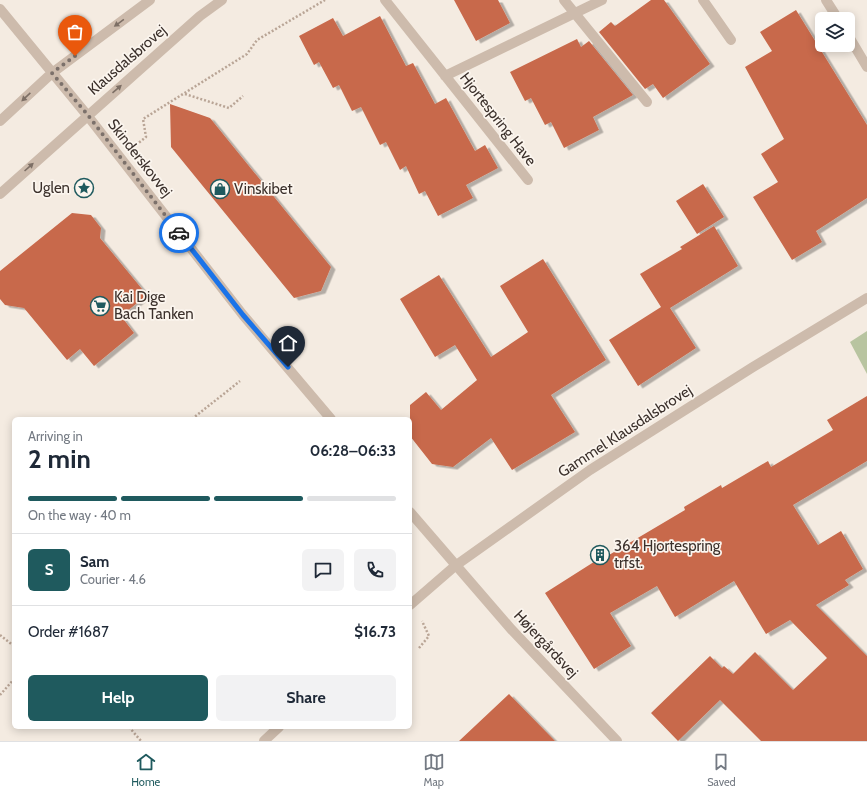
<!DOCTYPE html>
<html lang="en">
<head>
<meta charset="utf-8">
<style>
	:root { --surface:#fff; --page:#f2f2f3; --text:#1f2937; --muted:#747a83; --line:#e0e1e3; --accent:#1f5a5e }
	body { margin:0; font-family:Cabin,sans-serif; background:var(--page); color:var(--text); height:100vh; display:flex; flex-direction:column; font-size:15px; white-space:nowrap }
	* { box-sizing:border-box; margin:0 }
	p { font-size:13px; color:var(--muted) }
	.icon { flex:none; width:22px; height:22px; fill:none; stroke:currentColor; stroke-width:2; stroke-linecap:round; stroke-linejoin:round }
	.map { position:relative; flex:1; overflow:hidden }
	.drawer { position:absolute; left:12px; top:417px; width:400px; height:312px; display:flex; flex-direction:column; background:var(--surface); border-radius:6px; box-shadow:0 2px 10px #0003 }
	.drawer>* { flex:none }
	.buttons { position:absolute; left:815px; top:12px; display:grid; gap:8px }
	.buttons a { display:grid; place-items:center; width:40px; height:40px; border-radius:6px; background:var(--surface); box-shadow:0 2px 10px #0003; font-size:20px }
	.pin { position:absolute; display:grid; place-items:center; width:34px; height:34px; color:#fff; margin:-41px -17px; border-radius:50% 50% 50% 0; rotate:-45deg; box-shadow:0 0 4px #0007 }
	.pin .icon { rotate:45deg }
	.courier { position:absolute; display:grid; place-items:center; width:40px; height:40px; margin:-20px; border:3px solid #1a73e8; border-radius:50%; background:#fff; color:#222; box-shadow:0 1px 5px #0007 }
	.headline em { font-style:normal; font-weight:700 }
	.headline div { display:flex; flex-direction:column-reverse }
	.headline { display:flex; align-items:center; justify-content:space-between; height:68px; padding:0 16px }
	h1 { font-size:26px; font-weight:700; line-height:30px }
	.bar { display:grid; grid-template-columns:repeat(4,1fr); gap:6px 4px; align-content:center; height:48px; padding:0 16px }
	.bar i { height:5px; border-radius:3px; background:var(--line) }
	.bar .active { background:var(--accent) }
	.bar p { grid-column:span 4 }
	.line { display:flex; align-items:center; gap:10px; padding:0 16px; border-top:1px solid var(--line) }
	.line div { flex:1 }
	.round { display:grid; place-items:center; flex:none; width:42px; height:42px; border-radius:6px; background:var(--page) }
	.primary-button { display:flex; gap:8px; margin-top:auto; padding:8px 16px }
	.primary-button a { flex:1; height:46px; border-radius:6px; background:var(--accent); color:#fff; font-size:16px; font-weight:700; line-height:46px; text-align:center }
	.primary-button a+a { background:var(--page); color:var(--text) }
	.tabs { display:flex; justify-content:space-around; align-items:center; height:56px; border-top:1px solid var(--line); background:var(--surface); font-size:11px; color:var(--muted) }
	.tabs a { display:grid; justify-items:center; gap:2px }
	.tabs .active { color:var(--accent) }
	.map>svg:first-child { display:block }
	.green { fill:#b8c4a0 }
	.building { fill:#c8694b; filter:url(#shadow) }
	.lines { fill:none; stroke-linecap:round; stroke-linejoin:round }
	.path { stroke:#b9a596; stroke-width:2.5; stroke-dasharray:2 2; stroke-linecap:butt }
	.minor { stroke:#cdbbac; stroke-width:10 }
	.oneway { fill:#7d6f65 }
	.done { stroke:#7c716b; stroke-width:4; stroke-dasharray:0 7.2 }
	.route { stroke:#1a73e8; stroke-width:5 }
	.labels { text-anchor:middle; stroke-width:3.5; stroke-linejoin:round; paint-order:stroke }
	.street-label { font-size:15px; fill:#3b302b; stroke:#fbf5ee }
	.poi-label { font-size:15px; fill:#3b302b; stroke:#fbf5ee; text-anchor:start }
</style>
</head>
<body>
<div class="map">
<svg width="867" height="741" viewBox="0 0 867 741">
	<defs>
		<filter id="shadow"><feDropShadow dx="4.5" dy="2.5" stdDeviation="0" flood-color="#0004"/></filter>
	</defs>
	<rect width="100%" height="100%" fill="#f4ebe1"/>
	<path class="green" d="M867 331V374L850 342Z"/>
	<path class="building" d="M454 0H498L510 23 476 41Z
		M651 0H664L710 64 663 98 653 84 645 89 599 32 611 22 615 26Z
		M796 10 867 125V198L816 231 822 242 792 260 753 197 778 182 761 154 784 139 745 67 772 51 760 32Z
		M380 16 406 66 413 63 435 104 446 98 475 151 485 145 498 168 466 185 473 198 438 216 425 191 419 194 406 166 400 170 386 142 380 145 361 107 352 111 339 85 333 88 319 62 314 65 299 36 333 18 343 36Z
		M577 39 581 47 589 41 633 95 593 117 599 130 564 148 551 122 545 125 531 98 525 101 510 72Z
		M170 104 210 118 331 267 321 291 294 298 171 147Z
		M703 184 724 217 697 234 676 201Z
		M72 213 91 215 101 228 100 238 147 295 121 316 134 333 94 366 80 349 67 360 24 308 5 305 0 299V271Z
		M714 226 738 266 670 308 696 348 638 386 609 340 661 307 640 274 682 249 680 247Z
		M543 259 606 360 551 395 575 432 512 470 491 438 453 467 432 464 410 436V405L426 392 441 410 477 380 455 345 435 357 400 299 439 275 491 357 528 332 500 286Z
		M867 396V461L793 505 818 545 841 531 863 569 845 580 849 585 816 605 867 656V741H761L720 700 678 741 651 713 710 656 722 668 724 666 733 674 755 652 793 690 827 658 790 620 766 634 734 581 675 617 657 586 610 613 631 646 594 669 545 593 608 553 609 555 685 510 684 507 721 485 722 488 768 461 771 467 833 430 827 420Z
		M509 694 555 741H459Z"/>
	<g class="lines">
		<path class="path" d="M185 94 229 108 243 96
			M136 145 146 137 143 119 247 54 257 40 325 0
			M192 419 240 381
			M0 635 14 646
			M419 648 429 636 422 621
			M0 695 14 679
			M129 727 141 741"/>
		<path class="minor" d="M385 0 528 180
			M564 0 647 102
			M703 0 731 40
			M826 0 838 19
			M0 9 87 115 243 315 331 419
			M848 35 867 67
			M445 76 602 0
			M0 121 52 73 150 0
			M0 194 200 16 222 0
			M410 512 511 629 617 741
			M410 605 455 566 590 470 753 367 867 298
			M264 741 279 727"/>
	</g>
	<defs><path id="oneway-solid" d="M-6-.8H1V-3.2L6.5 0L1 3.2V.8H-6Z"/></defs>
	<g class="oneway">
		<use href="#oneway-solid" transform="translate(119 23) rotate(144)"/>
		<use href="#oneway-solid" transform="translate(117 89) rotate(-41)"/>
		<use href="#oneway-solid" transform="translate(26 97) rotate(137)"/>
		<use href="#oneway-solid" transform="translate(29 167) rotate(-42)"/>
	</g>
	<g class="lines">
		<path class="done" d="M75 56 52 73 87 114 179 233"/>
		<path class="route" d="M179 233 243 315 288 367"/>
	</g>
	<defs>
		<g id="sight-ring" transform="scale(1)"><circle r="9.5" fill="#fbf5ee" stroke="#1f5a5e" stroke-width="1.5"/><path d="M0-6L1.8-2.2L6-1.7L2.9 1.2L3.7 5.4L0 3.3L-3.7 5.4L-2.9 1.2L-6-1.7L-1.8-2.2Z" fill="#1f5a5e"/></g>
		<g id="shop-ring" transform="scale(1)"><circle r="9.5" fill="#fbf5ee" stroke="#1f5a5e" stroke-width="1.5"/><path d="M-5-2.5h2.3a2.7 3.5 0 0 1 5.4 0H5L5.5 6h-11ZM-1.5-2.5h3a1.5 2.3 0 0 0-3 0Z" fill="#1f5a5e"/></g>
		<g id="supermarket-ring" transform="scale(1)"><circle r="9.5" fill="#fbf5ee" stroke="#1f5a5e" stroke-width="1.5"/><path d="M-6-5.5h2.5l.6 2H6L4.5 2H-2.5L-4.4-4H-6ZM-1.5 3.2a1.3 1.3 0 1 0 .1 0ZM3 3.2a1.3 1.3 0 1 0 .1 0Z" fill="#1f5a5e"/></g>
		<g id="building-ring" transform="scale(1)"><circle r="9.5" fill="#fbf5ee" stroke="#1f5a5e" stroke-width="1.5"/><path d="M-4-6H4V6H1V3H-1V6H-4ZM-2.5-4.3h1.7v1.8h-1.7ZM.8-4.3h1.7v1.8H.8ZM-2.5-1h1.7V.8h-1.7ZM.8-1h1.7V.8H.8Z" fill="#1f5a5e"/></g>
	</defs>
	<g fill-rule="evenodd">
		<use href="#sight-ring" x="84" y="188"/>
		<use href="#shop-ring" x="220" y="189"/>
		<use href="#supermarket-ring" x="100" y="306"/>
		<use href="#building-ring" x="600" y="555"/>
	</g>
	<g class="labels">
		<g class="street-label">
			<text transform="translate(127 60) rotate(-41)" y="5">Klausdalsbrovej</text>
			<text transform="translate(498 119) rotate(52)" y="5">Hjortespring Have</text>
			<text transform="translate(140 158) rotate(52)" y="5">Skinderskovvej</text>
			<text transform="translate(625 431) rotate(-33)" y="5">Gammel Klausdalsbrovej</text>
			<text transform="translate(546 644) rotate(47)" y="5">Højergårdsvej</text>
		</g>
		<g class="poi-label">
			<text x="70" y="193" text-anchor="end">Uglen</text>
			<text x="234" y="194">Vinskibet</text>
			<text x="114" y="302">Kai Dige<tspan x="114" dy="17">Bach Tanken</tspan></text>
			<text x="614" y="551">364 Hjortespring<tspan x="614" dy="17">trfst.</tspan></text>
		</g>
	</g>
</svg>
<div class="buttons">
<a><svg class="icon" aria-label="layers" viewBox="0 0 24 24"><path d="M12 4l9 5-9 5-9-5zM3 14l9 5 9-5"/></svg></a>
</div>
<div class="pin" style="left:75px;top:56px;background:#ea580c"><svg class="icon" aria-label="bag" viewBox="0 0 24 24"><path d="M5 8h14l-1 12H6zM9 8a3 3 0 0 1 6 0"/></svg></div>
<div class="pin" style="left:288px;top:367px;background:#1f2937"><svg class="icon" aria-label="home" viewBox="0 0 24 24"><path d="M3 11l9-7 9 7M6 9v11h12V9"/></svg></div>
<div class="courier" style="left:179px;top:233px"><svg class="icon" aria-label="car" viewBox="0 0 24 24"><path d="M5 17H2v-5l4-1 3-4h7l3 4 3 1v5h-3M9 17h6M6 11h13"/><circle cx="7" cy="17" r="2"/><circle cx="17" cy="17" r="2"/></svg></div>
<section class="drawer">
<div class="headline"><div><h1>2 min</h1><p>Arriving in</p></div><em>06:28–06:33</em></div>
<div class="bar"><i class="active"></i><i class="active"></i><i class="active"></i><i></i><p>On the way · 40 m</p></div>
<div class="line" style="height:72px"><b class="round" style="background:var(--accent);color:#fff">S</b><div><b>Sam</b><p>Courier · 4.6</p></div><a class="round"><svg class="icon" aria-label="chat" viewBox="0 0 24 24"><path d="M4 5h16v11H9l-5 4z"/></svg></a><a class="round"><svg class="icon" aria-label="phone" viewBox="0 0 24 24"><path d="M5 4h4l2 5-3 2q2 4 5 5l2-3 5 2v4C11 20 4 13 5 4z"/></svg></a></div>
<div class="line" style="height:52px"><div>Order #1687</div><b>$16.73</b></div>
<div class="primary-button"><a>Help</a><a>Share</a></div>
</section>
</div>
<nav class="tabs">
<a class="active"><svg class="icon" aria-label="home" viewBox="0 0 24 24"><path d="M3 11l9-7 9 7M6 9v11h12V9"/></svg>Home</a>
<a><svg class="icon" aria-label="map" viewBox="0 0 24 24"><path d="M3 6l6-2 6 2 6-2v14l-6 2-6-2-6 2zM9 4v14M15 6v14"/></svg>Map</a>
<a><svg class="icon" aria-label="saved" viewBox="0 0 24 24"><path d="M7 4h10v16l-5-4-5 4z"/></svg>Saved</a>
</nav>
</body>
</html>
